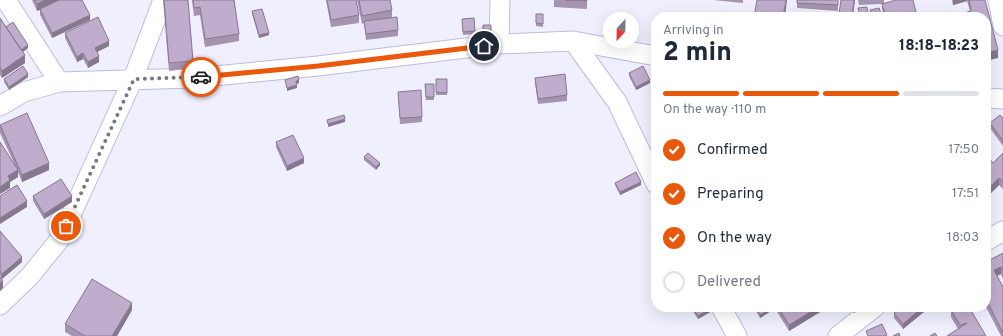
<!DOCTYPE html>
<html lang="en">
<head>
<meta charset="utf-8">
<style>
	:root { --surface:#fff; --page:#f2f2f3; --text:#1f2937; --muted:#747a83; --line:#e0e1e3; --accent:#ea580c }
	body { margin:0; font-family:Overpass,sans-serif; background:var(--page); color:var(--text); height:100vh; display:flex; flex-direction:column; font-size:15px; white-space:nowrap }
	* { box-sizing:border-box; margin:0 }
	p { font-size:13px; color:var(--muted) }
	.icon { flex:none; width:22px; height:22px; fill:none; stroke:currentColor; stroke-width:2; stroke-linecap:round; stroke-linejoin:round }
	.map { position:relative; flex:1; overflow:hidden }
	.panel { position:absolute; left:651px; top:12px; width:340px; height:300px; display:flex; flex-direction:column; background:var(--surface); border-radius:16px; box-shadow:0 4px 16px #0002 }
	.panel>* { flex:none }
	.needle { width:26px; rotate:202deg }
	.controls { position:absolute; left:603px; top:12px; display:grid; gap:8px }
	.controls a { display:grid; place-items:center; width:36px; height:36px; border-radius:50%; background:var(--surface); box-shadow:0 4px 16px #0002; font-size:20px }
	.pin { position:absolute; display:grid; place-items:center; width:34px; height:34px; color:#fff; margin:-17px; border:2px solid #fff; border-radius:50%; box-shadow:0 1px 4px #0007 }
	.courier { position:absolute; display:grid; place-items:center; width:40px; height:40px; margin:-20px; border:3px solid #ea580c; border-radius:50%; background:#fff; color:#222; box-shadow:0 1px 5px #0007 }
	.head em { font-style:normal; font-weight:800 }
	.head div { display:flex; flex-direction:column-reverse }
	.head { display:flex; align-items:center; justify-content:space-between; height:68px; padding:0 12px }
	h1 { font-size:26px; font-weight:800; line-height:30px }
	.bar { display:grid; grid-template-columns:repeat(4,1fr); gap:6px 4px; align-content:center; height:48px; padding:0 12px }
	.bar i { height:5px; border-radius:3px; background:var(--line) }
	.bar .selected { background:var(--accent) }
	.bar p { grid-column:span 4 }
	ol { padding:0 12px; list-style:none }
	li { display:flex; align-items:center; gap:12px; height:44px }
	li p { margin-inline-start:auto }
	li .icon { padding:4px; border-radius:50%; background:var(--accent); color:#fff; stroke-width:4 }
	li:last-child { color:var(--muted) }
	li i { width:22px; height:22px; border:2px solid var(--line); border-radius:50% }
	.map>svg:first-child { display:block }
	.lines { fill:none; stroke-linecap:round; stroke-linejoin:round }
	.minor-casing { stroke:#bdbcdf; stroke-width:21 }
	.minor { stroke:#fff; stroke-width:19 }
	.wall { fill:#a594af }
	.shaded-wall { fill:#86788f }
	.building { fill:#c0accc; stroke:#86788f }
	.done { stroke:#797887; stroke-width:4; stroke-dasharray:0 7.2 }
	.route { stroke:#ea580c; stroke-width:5 }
</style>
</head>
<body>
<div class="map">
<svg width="1003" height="336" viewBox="0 0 1003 336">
	<rect width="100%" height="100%" fill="#f0effe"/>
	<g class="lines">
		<g class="minor-casing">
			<path id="minor" d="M6 0 59 82
				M998 0 1003 26
				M573 41 617 102 656 184
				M499 44 500 0
				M986 98 1003 99
				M0 106 24 92 59 82 193 78 318 66 499 44 573 41 656 56
				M986 241 1003 231
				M0 305 30 276 60 239 133 79 163 0
				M721 307 737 336
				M838 336 875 307"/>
		</g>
		<use href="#minor" class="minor"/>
	</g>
	<path class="wall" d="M32 0H82L90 20 52 38 40 15V10L37 11Z
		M163 0H188L193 61V68L169 71Z
		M192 0H234L239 34V41L205 47 200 15 194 16Z
		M326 0H356L359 15V23L331 27Z
		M357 0H390L392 10V18L398 30V36L366 40 364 23 362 24Z
		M554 0H587V9L554 7Z
		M713 0H743V3Z
		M797 0H838V11L797 8Z
		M855 0 853 17H838H839V14Z
		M858 0H884V3L916 17H884L882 9V4L859 5Z
		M952 0H985L998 58 986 17H957V15L970 11 967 1 953 5Z
		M252 11 269 35 259 38 252 14Z
		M536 14H543V27L536 26Z
		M0 18 6 27 28 48 23 52 25 63 2 78 0 75Z
		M474 18 475 34 463 35 462 19Z
		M483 25H491V40H483Z
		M65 33 109 46 97 52 99 62 88 68 83 59 77 62 65 38Z
		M629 73 650 83 636 90 629 76Z
		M28 77 9 90 4 82V79Z
		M535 78 567 95V101L538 104 535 83Z
		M436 79H447V95H436Z
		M425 84H434V100H426Z
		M398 92 422 117V122L400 124Z
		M1003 118V146L990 128V123Z
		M0 125 49 170 22 182 18 172V177L10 182V188L0 194V142L15 165 0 133Z
		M276 142 304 163 287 171 276 147Z
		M1003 153V189L999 185 986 198V155L993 163Z
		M364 157 380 165 376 170 364 160Z
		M615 183 641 185 620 195 615 185Z
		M33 196 72 202 44 219 33 201Z
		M656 226 655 241 651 231V228Z
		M0 231 22 262 2 279 0 276Z
		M1003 253V279L1001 274 997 276 1003 287V336H1001L986 307V262Z
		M685 307H697L688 312Z
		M754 307H771L770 308 771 311 760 318Z
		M776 307H825V309L789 331 776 310Z
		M849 307H862L854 313Z
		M930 307 903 329 894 318V313Z
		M132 310 117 336H72L65 332V324Z
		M694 310 712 311 698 319 694 313Z
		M951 310 986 336 958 329 951 317Z"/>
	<path class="shaded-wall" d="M45 0H62L37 11V4Z
		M786 0H787L785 17H783Z
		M854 0H855L852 17Z
		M953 0H967V1L953 5Z
		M916 12V17H896Z
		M868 13V16L860 17V15Z
		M90 15V20L52 38V33Z
		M269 33V35L259 38V35Z
		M109 41V46L95 53V48Z
		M28 45V48L21 53V50Z
		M998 50V58L986 61V53Z
		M83 53V59L77 62V57Z
		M25 55V63L2 78V71Z
		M99 56V62L88 68V62Z
		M28 74V77L9 90V87Z
		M299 80V83L296 84V81Z
		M650 80V83L636 90V87Z
		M297 85V88L287 91V88Z
		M345 119V122L328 127V124Z
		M304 158V163L287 171V166Z
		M49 163V170L22 182V175Z
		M380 163V165L376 170V167Z
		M18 170V177L10 182V188L0 194V187L8 176Z
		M999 178V185L986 198V191Z
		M641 182V185L620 195V192Z
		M72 196V202L44 219V214Z
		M27 201V207L0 224V218Z
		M988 212V220L986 221V214Z
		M22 257V262L2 279V274Z
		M1001 267V274L994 277V270Z
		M3 281V288L0 291V283Z
		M132 303V310L117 336H112Z
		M688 307H697L688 312Z
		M819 307H825V309L789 331V325Z
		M854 307H862L854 313Z
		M923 307H930L903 329V324Z
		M712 308V311L698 319V316Z
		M771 309V311L760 318V315Z"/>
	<path class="building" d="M35 0H45L37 4Z
		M59 0H82L90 15 52 33 40 9Z
		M164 0H188L193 61 169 63Z
		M193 0H234L239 34 205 39 200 7 194 8Z
		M327 0H356L359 15 331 20Z
		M359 0H390L392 10 362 16Z
		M566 0H587V1Z
		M757 0H786L783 17H754Z
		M797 0H838V5L797 3Z
		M841 0H854L852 16 839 14Z
		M896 0H913L916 12 896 17H886L882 4Z
		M969 0H985L998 50 986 53V17H958L957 15 971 11Z
		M867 7 868 13 860 15 858 8Z
		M879 8 882 17H872L870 10Z
		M262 9 269 33 259 35 252 11Z
		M536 14H543V24L536 23Z
		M98 17 109 41 95 48 99 56 88 62 83 53 77 57 65 33Z
		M397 17 398 30 366 34 364 21Z
		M0 18 25 55 2 71 0 67Z
		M474 18 475 31 463 32 462 19Z
		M13 22 28 45 21 50 6 27Z
		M483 25H491V37L483 38Z
		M23 66 28 74 9 87 4 79Z
		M643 66 650 80 636 87 629 73Z
		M565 74 567 95 538 99 535 78Z
		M298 76 299 80 296 81 297 85 287 88 285 80Z
		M436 79H447V93L436 92Z
		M425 84H434V97H426Z
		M421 90 422 117 400 118 398 92Z
		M27 113 49 163 22 175 0 125Z
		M344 115 345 119 328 124 327 120Z
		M1000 115 1003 118V141L990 123Z
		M293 135 304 158 287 166 276 142Z
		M0 142 18 170 8 176 10 180 0 187Z
		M368 153 380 163 376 167 364 157Z
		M1003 153V181L999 178 986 191V155L993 163Z
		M636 172 641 182 620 192 615 183Z
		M61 179 72 196 44 214 33 196Z
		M17 185 27 201 0 218V196Z
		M656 226V238H655L651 228Z
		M0 231 22 257 2 274 0 271Z
		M1003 253V271L1001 267 994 270 1003 287V333L986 299V262Z
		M0 277 3 281 0 283Z
		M92 279 132 303 112 336H85L65 324Z
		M700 307H711L712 308 698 316 694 310Z
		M756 307H770L771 309 760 315Z
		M778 307H819L789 325Z
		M902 307H923L903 324 894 313Z
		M955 307H969L986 336H947L967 323 960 325 951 310Z
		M882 324 887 335 884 336H868L866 331Z
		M899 333 900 336H893Z
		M935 333 937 336H930Z"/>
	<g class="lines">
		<path class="done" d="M66 226 134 79 201 77"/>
		<path class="route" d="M201 77 318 66 484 46"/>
	</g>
</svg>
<div class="controls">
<a><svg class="needle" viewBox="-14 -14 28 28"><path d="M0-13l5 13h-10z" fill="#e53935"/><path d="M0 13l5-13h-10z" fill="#747a83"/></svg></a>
</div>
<div class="pin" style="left:66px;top:226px;background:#ea580c"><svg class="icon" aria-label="bag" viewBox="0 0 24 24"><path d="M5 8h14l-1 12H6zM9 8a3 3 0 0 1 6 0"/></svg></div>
<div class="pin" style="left:484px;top:46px;background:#1f2937"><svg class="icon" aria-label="home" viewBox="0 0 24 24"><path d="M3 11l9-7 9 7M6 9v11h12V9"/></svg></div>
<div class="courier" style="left:201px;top:77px"><svg class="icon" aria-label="car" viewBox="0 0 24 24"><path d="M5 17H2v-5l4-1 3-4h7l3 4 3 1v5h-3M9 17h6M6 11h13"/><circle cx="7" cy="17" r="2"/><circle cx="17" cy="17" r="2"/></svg></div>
<section class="panel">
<div class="head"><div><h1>2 min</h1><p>Arriving in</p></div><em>18:18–18:23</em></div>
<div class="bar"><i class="selected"></i><i class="selected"></i><i class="selected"></i><i></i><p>On the way · 110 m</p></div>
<ol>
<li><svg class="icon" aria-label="check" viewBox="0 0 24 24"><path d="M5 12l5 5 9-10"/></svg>Confirmed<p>17:50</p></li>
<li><svg class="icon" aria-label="check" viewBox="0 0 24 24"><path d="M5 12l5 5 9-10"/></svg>Preparing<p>17:51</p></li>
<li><svg class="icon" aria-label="check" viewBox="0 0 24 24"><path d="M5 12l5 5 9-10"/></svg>On the way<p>18:03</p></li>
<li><i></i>Delivered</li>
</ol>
</section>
</div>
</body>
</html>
